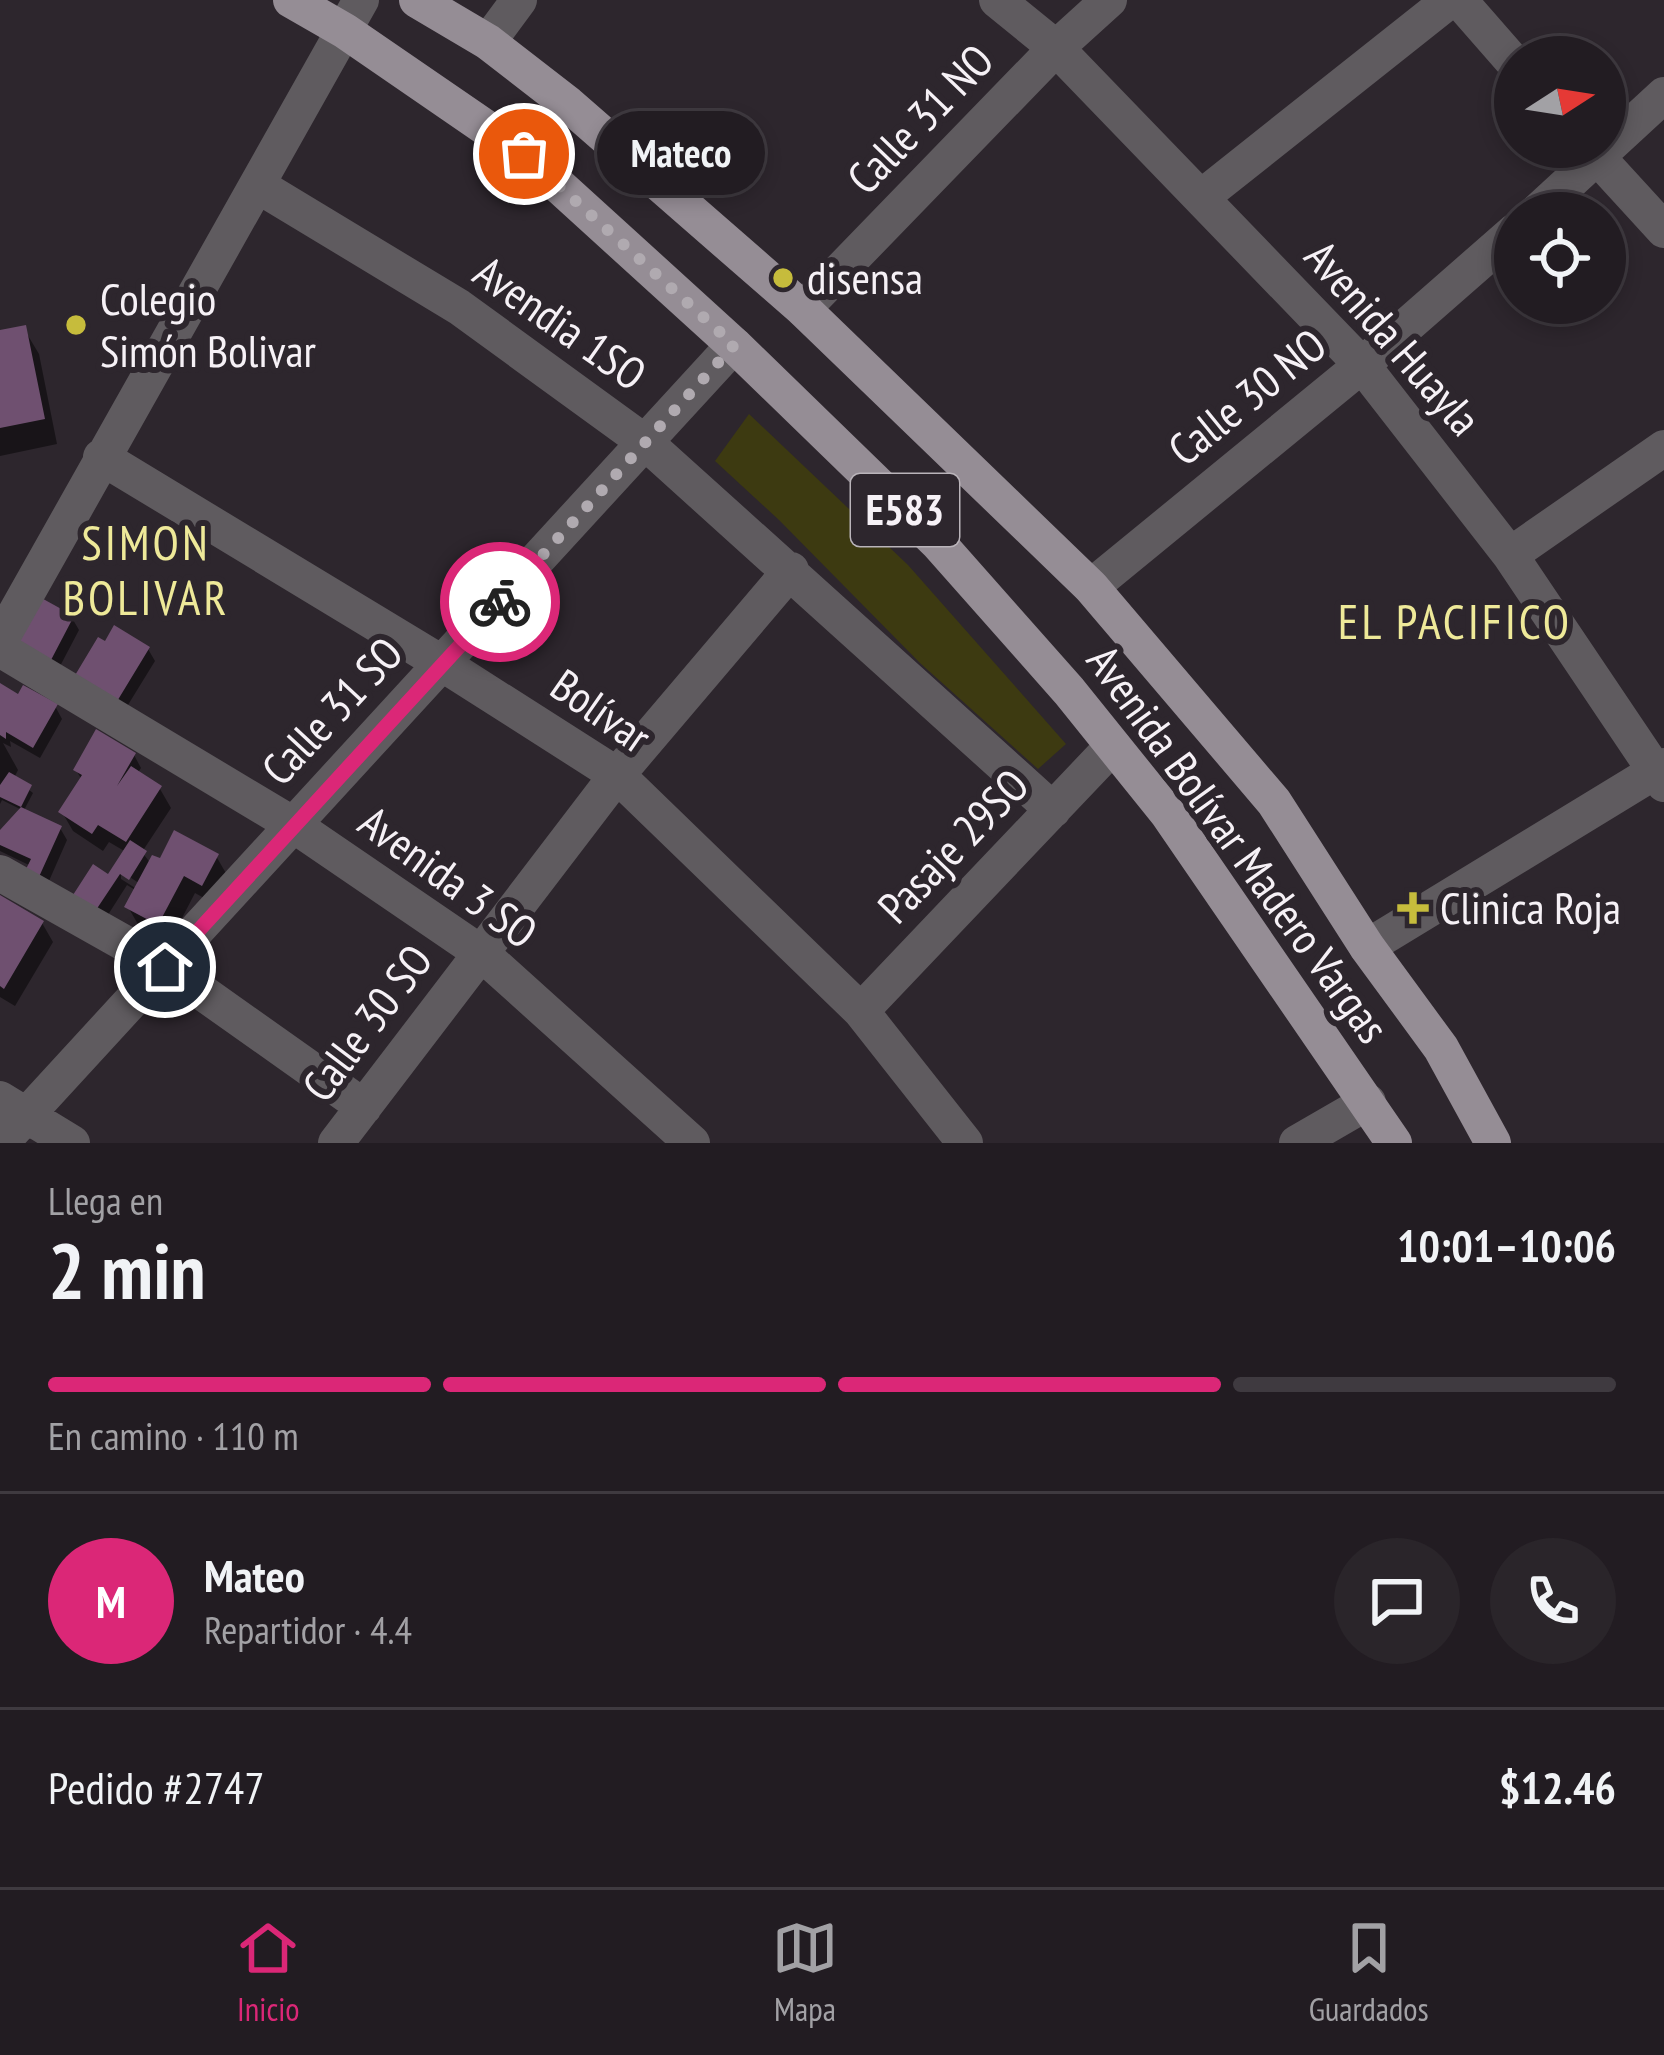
<!DOCTYPE html>
<html lang="es">
<head>
<meta charset="utf-8">
<style>
	:root { --surface:#221c22; --page:#2a252a; --text:#f1f3f6; --muted:#a2a1a5; --line:#3f3a40; --accent:#db2777 }
	body { margin:0; font-family:"PT Sans Narrow",sans-serif; background:var(--page); color:var(--text); height:100vh; display:flex; flex-direction:column; font-size:45px; white-space:nowrap }
	* { box-sizing:border-box; margin:0 }
	p { font-size:39px; color:var(--muted) }
	.icon { flex:none; width:66px; height:66px; fill:none; stroke:currentColor; stroke-width:2; stroke-linecap:round; stroke-linejoin:round }
	.map { position:relative; height:1143px; overflow:hidden }
	.drawer { display:flex; flex-direction:column; background:var(--surface); flex:1 }
	.drawer>* { flex:none }
	.needle { width:78px; rotate:78deg }
	.buttons { position:absolute; left:1494px; top:36px; display:grid; gap:24px }
	.buttons a { display:grid; place-items:center; width:132px; height:132px; border-radius:50%; background:var(--surface); box-shadow:0 6px 18px #0003,0 0 0 3px var(--line); font-size:60px }
	.pin { position:absolute; display:grid; place-items:center; width:102px; height:102px; color:#fff; margin:-51px; border:6px solid #fff; border-radius:50%; box-shadow:0 3px 12px #0007 }
	.courier { position:absolute; display:grid; place-items:center; width:120px; height:120px; margin:-60px; border:9px solid #db2777; border-radius:50%; background:#fff; color:#222; box-shadow:0 3px 15px #0007 }
	.bubble { position:absolute; height:84px; border-radius:42px; background:var(--surface); box-shadow:0 6px 18px #0003,0 0 0 3px var(--line); font-size:39px; font-weight:700; line-height:84px; text-align:center }
	.overview em { font-style:normal; font-weight:700 }
	.overview div { display:flex; flex-direction:column-reverse }
	.overview { display:flex; align-items:center; justify-content:space-between; height:204px; padding:0 48px }
	h1 { font-size:78px; font-weight:700; line-height:90px }
	.bar { display:grid; grid-template-columns:repeat(4,1fr); gap:18px 12px; align-content:center; height:144px; padding:0 48px }
	.bar i { height:15px; border-radius:9px; background:var(--line) }
	.bar .on { background:var(--accent) }
	.bar p { grid-column:span 4 }
	.line { display:flex; align-items:center; gap:30px; padding:0 48px; border-top:3px solid var(--line) }
	.line div { flex:1 }
	.round { display:grid; place-items:center; flex:none; width:126px; height:126px; border-radius:63px; background:var(--page) }
	.dock { display:flex; justify-content:space-around; align-items:center; height:168px; border-top:3px solid var(--line); background:var(--surface); font-size:33px; color:var(--muted) }
	.dock a { display:grid; justify-items:center; gap:6px }
	.dock .on { color:var(--accent) }
	.map>svg:first-child { display:block }
	.green { fill:#3d3a11 }
	.shadow { fill:#0007; fill-rule:evenodd }
	.building { fill:#6f5070 }
	.lines { fill:none; stroke-linecap:round; stroke-linejoin:round }
	.minor { stroke:#5f5b5f; stroke-width:36 }
	.major { stroke:#958d95; stroke-width:36 }
	.done { stroke:#b0aab0; stroke-width:12; stroke-dasharray:0 21.6 }
	.route { stroke:#db2777; stroke-width:15 }
	.poi-dot { fill:#c6bc3c; stroke:#2d262d; stroke-width:4.5 }
	.labels { text-anchor:middle; stroke-width:12; stroke-linejoin:round; paint-order:stroke }
	.shield { fill:#2d262d; stroke:#bab4ba; stroke-width:3 }
	.shield-label { font-size:42px; font-weight:bold; fill:#f6f1f6 }
	.street-label { font-size:45px; fill:#f6f1f6; stroke:#2d262d }
	.poi-label { font-size:45px; fill:#f6f1f6; stroke:#2d262d; text-anchor:start }
	.neighbourhood-label { font-size:48px; letter-spacing:3px; fill:#eee999; stroke:#2d262d }
</style>
</head>
<body>
<div class="map">
<svg width="1664" height="1143" viewBox="0 0 1664 1143">
	<rect width="100%" height="100%" fill="#2d262d"/>
	<path class="green" d="M749 414 908 565 1066 744 1038 769 920 663 779 520 715 461Z"/>
	<path class="shadow" d="M24 329 39 354 57 444 0 456V334Z
		M72 618 79 630 58 670 23 651Z
		M148 649 155 661 123 713 77 677Z
		M0 687 20 698 55 706 62 719 40 758 10 741 11 747 3 743 18 770 14 778 33 793 23 812 60 828 67 840 45 890 31 866 0 851V835L22 810 2 800 0 804Z
		M134 755 141 768 137 774 160 789 171 808 142 852 151 864 216 856 227 875 213 903 195 893 169 943 139 926 128 907 137 891 127 885 104 921 77 895 109 878 126 852 109 842 103 851 73 831 62 812 82 780 76 770ZM121 871 143 886 140 891 121 879Z
		M0 898 42 923 53 942 15 1006 0 997Z"/>
	<path class="building" d="M26 325 45 419 0 428V330Z
		M36 595 74 616 51 660 12 639Z
		M114 625 150 647 116 703 74 677 98 637 105 641Z
		M0 683 18 694 23 685 58 704 33 748 6 732V739L0 735Z
		M96 729 136 753 117 786 131 766 162 786 126 842 98 825 92 834 58 812 82 775 73 770Z
		M9 772 32 785 21 807 0 797V785Z
		M21 807 62 826 38 879 24 873 31 859 0 845V830Z
		M174 830 219 854 202 886 184 876 158 925 124 907 152 855 160 858Z
		M130 840 147 851 129 880 120 874 96 910 73 895 93 864 108 874Z
		M0 895 44 921 4 989 0 986Z"/>
	<g class="lines">
		<path class="minor" d="M997 0 1056 48 1362 365 1510 555 1664 784
			M1459 0 1515 64
			M488 42 519 0
			M1588 147 1664 230
			M257 185 459 307 646 443 1053 810
			M1203 196 1450 0
			M1536 213 1664 95
			M803 309 1056 48 1109 0
			M101 457 443 664 617 775 861 1011 965 1143
			M1510 555 1664 448
			M1091 587 1362 365 1515 231
			M0 641 361 0
			M0 649 292 824 481 953 692 1143
			M0 873 165 966 364 1107
			M1367 947 1664 766
			M861 1011 1113 746
			M0 1099 72 1143
			M1 1143 734 345
			M336 1143 617 775 791 570
			M1297 1143 1368 1102"/>
		<path class="major" d="M291 0 345 31 524 154 734 345 938 543 1069 691 1168 814 1394 1143
			M417 0 488 42 568 104 803 309 1091 587 1274 802 1367 947 1441 1048 1493 1143"/>
	</g>
	<g class="lines">
		<path class="done" d="M500 602 734 345 524 154"/>
		<path class="route" d="M165 967 500 602"/>
	</g>
	<g class="poi-dot">
		<circle cx="783" cy="278" r="12"/>
		<circle cx="76" cy="325" r="12"/>
		<path d="M1407 890h12v12h12v12h-12v12h-12v-12h-12v-12h12z"/>
	</g>
	<g class="labels">
		<rect class="shield" x="851" y="474" width="108" height="72" rx="9"/>
		<g class="shield-label">
			<text x="905" y="525">E583</text>
		</g>
		<g class="street-label">
			<text transform="translate(920 119) rotate(-46)" y="16">Calle 31 NO</text>
			<text transform="translate(560 323) rotate(35)" y="16">Avendia 1SO</text>
			<text transform="translate(1393 338) rotate(49)" y="16">Avenida Huayla</text>
			<text transform="translate(1247 397) rotate(-39)" y="16">Calle 30 NO</text>
			<text transform="translate(332 711) rotate(-47)" y="16">Calle 31 SO</text>
			<text transform="translate(601 711) rotate(35)" y="16">Bolívar</text>
			<text transform="translate(1238 844) rotate(54)" y="16">Avenida Bolívar Madero Vargas</text>
			<text transform="translate(953 846) rotate(-46)" y="16">Pasaje 29SO</text>
			<text transform="translate(448 877) rotate(36)" y="16">Avenida 3 SO</text>
			<text transform="translate(367 1023) rotate(-53)" y="16">Calle 30 SO</text>
		</g>
		<g class="poi-label">
			<text x="807" y="294">disensa</text>
			<text x="100" y="315">Colegio<tspan x="100" dy="52">Simón Bolivar</tspan></text>
			<text x="1440" y="924">Clinica Roja</text>
		</g>
		<g class="neighbourhood-label">
			<text x="146" y="560">SIMON<tspan x="146" dy="55">BOLIVAR</tspan></text>
			<text x="1455" y="639">EL PACIFICO</text>
		</g>
	</g>
</svg>
<div class="buttons">
<a><svg class="needle" viewBox="-14 -14 28 28"><path d="M0-13l5 13h-10z" fill="#e53935"/><path d="M0 13l5-13h-10z" fill="#a2a1a5"/></svg></a>
<a><svg class="icon" aria-label="locate" viewBox="0 0 24 24"><circle cx="12" cy="12" r="6"/><path d="M12 2v4M12 18v4M2 12h4M18 12h4"/></svg></a>
</div>
<div class="pin" style="left:524px;top:154px;background:#ea580c"><svg class="icon" aria-label="bag" viewBox="0 0 24 24"><path d="M5 8h14l-1 12H6zM9 8a3 3 0 0 1 6 0"/></svg></div>
<div class="pin" style="left:165px;top:967px;background:#1f2937"><svg class="icon" aria-label="home" viewBox="0 0 24 24"><path d="M3 11l9-7 9 7M6 9v11h12V9"/></svg></div>
<div class="courier" style="left:500px;top:602px"><svg class="icon" aria-label="bike" viewBox="0 0 24 24"><circle cx="6" cy="16" r="4"/><circle cx="18" cy="16" r="4"/><path d="M6 16l4-8h5l3 8M10 8l3 8H6M13 5h3"/></svg></div>
<div class="bubble" style="left:597px;top:111px;width:168px">Mateco</div>
</div>
<section class="drawer">
<div class="overview"><div><h1>2 min</h1><p>Llega en</p></div><em>10:01–10:06</em></div>
<div class="bar"><i class="on"></i><i class="on"></i><i class="on"></i><i></i><p>En camino · 110 m</p></div>
<div class="line" style="height:216px"><b class="round" style="background:var(--accent);color:#fff">M</b><div><b>Mateo</b><p>Repartidor · 4.4</p></div><a class="round"><svg class="icon" aria-label="chat" viewBox="0 0 24 24"><path d="M4 5h16v11H9l-5 4z"/></svg></a><a class="round"><svg class="icon" aria-label="phone" viewBox="0 0 24 24"><path d="M5 4h4l2 5-3 2q2 4 5 5l2-3 5 2v4C11 20 4 13 5 4z"/></svg></a></div>
<div class="line" style="height:156px"><div>Pedido #2747</div><b>$12.46</b></div>
</section>
<nav class="dock">
<a class="on"><svg class="icon" aria-label="home" viewBox="0 0 24 24"><path d="M3 11l9-7 9 7M6 9v11h12V9"/></svg>Inicio</a>
<a><svg class="icon" aria-label="map" viewBox="0 0 24 24"><path d="M3 6l6-2 6 2 6-2v14l-6 2-6-2-6 2zM9 4v14M15 6v14"/></svg>Mapa</a>
<a><svg class="icon" aria-label="saved" viewBox="0 0 24 24"><path d="M7 4h10v16l-5-4-5 4z"/></svg>Guardados</a>
</nav>
</body>
</html>
